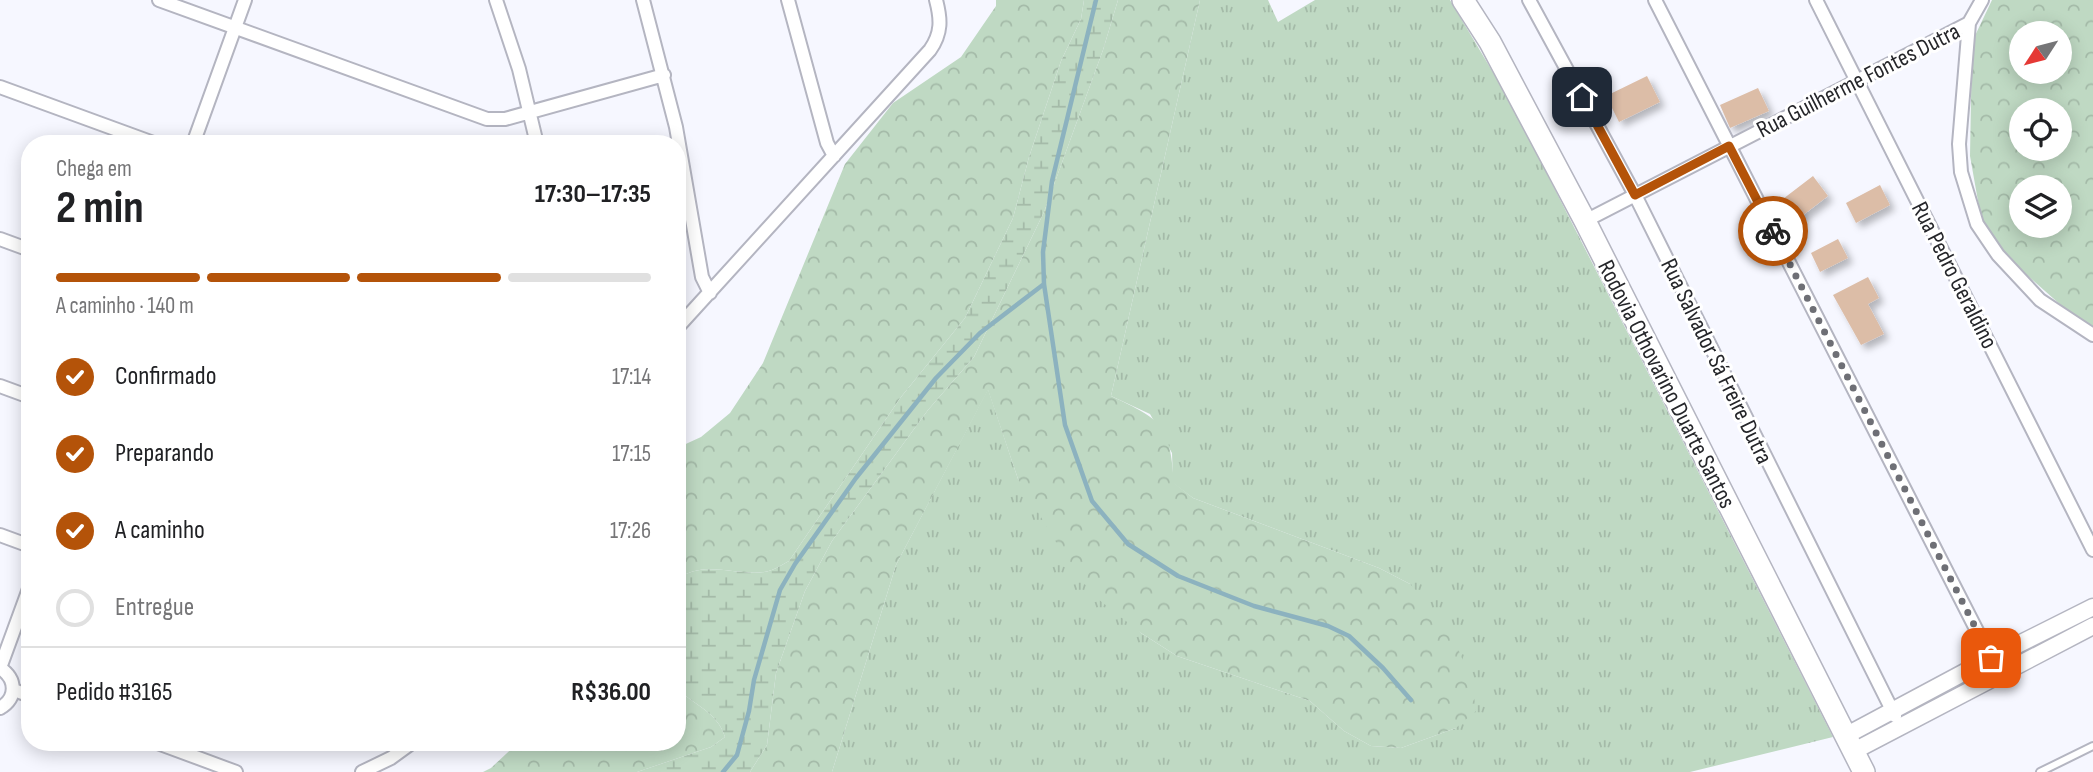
<!DOCTYPE html>
<html lang="pt">
<head>
<meta charset="utf-8">
<style>
	:root { --surface:#fff; --page:#f2f2f2; --text:#202124; --muted:#757577; --line:#e0e0e0; --accent:#b45309 }
	body { margin:0; font-family:"Sofia Sans Condensed",sans-serif; background:var(--page); color:var(--text); height:100vh; display:flex; flex-direction:column; font-size:26px; white-space:nowrap }
	* { box-sizing:border-box; margin:0 }
	p { font-size:23px; color:var(--muted) }
	.icon { flex:none; width:38px; height:38px; fill:none; stroke:currentColor; stroke-width:2; stroke-linecap:round; stroke-linejoin:round }
	.map { position:relative; flex:1; overflow:hidden }
	.panel { position:absolute; left:21px; top:135px; width:665px; height:616px; display:flex; flex-direction:column; background:var(--surface); border-radius:28px; box-shadow:0 4px 18px #0003 }
	.panel>* { flex:none }
	.needle { width:46px; rotate:234deg }
	.tools { position:absolute; left:2009px; top:21px; display:grid; gap:14px }
	.tools a { display:grid; place-items:center; width:63px; height:63px; border-radius:50%; background:var(--surface); box-shadow:0 4px 18px #0003; font-size:35px }
	.pin { position:absolute; display:grid; place-items:center; width:60px; height:60px; color:#fff; margin:-30px; border-radius:14px; box-shadow:0 4px 10px #0006 }
	.courier { position:absolute; display:grid; place-items:center; width:70px; height:70px; margin:-35px; border:5px solid #b45309; border-radius:50%; background:#fff; color:#222; box-shadow:0 2px 9px #0007 }
	.overview em { font-style:normal; font-weight:700 }
	.overview div { display:flex; flex-direction:column-reverse }
	.overview { display:flex; align-items:center; justify-content:space-between; height:119px; padding:0 35px }
	h1 { font-size:46px; font-weight:700; line-height:52px }
	.bar { display:grid; grid-template-columns:repeat(4,1fr); gap:10px 7px; align-content:center; height:84px; padding:0 35px }
	.bar i { height:9px; border-radius:5px; background:var(--line) }
	.bar .current { background:var(--accent) }
	.bar p { grid-column:span 4 }
	.line { display:flex; align-items:center; gap:18px; padding:0 35px; border-top:2px solid var(--line) }
	.line div { flex:1 }
	ol { padding:0 35px; list-style:none }
	li { display:flex; align-items:center; gap:21px; height:77px }
	li p { margin-inline-start:auto }
	li .icon { padding:7px; border-radius:50%; background:var(--accent); color:#fff; stroke-width:4 }
	li:last-child { color:var(--muted) }
	li i { width:38px; height:38px; border:4px solid var(--line); border-radius:50% }
	.map>svg:first-child { display:block }
	.grass { fill:url(#grass-tufts) }
	.forest { fill:url(#forest-crowns); fill-rule:evenodd }
	.wetland { fill:url(#wetland-marsh) }
	.lines { fill:none; stroke-linecap:round; stroke-linejoin:round }
	.stream { stroke:#8cb2bf; stroke-width:4.5 }
	.building { fill:#dcbda7; filter:url(#shadow) }
	.service-casing { stroke:#b4b5c1; stroke-width:10 }
	.minor-casing { stroke:#b4b5c1; stroke-width:16 }
	.tertiary-casing { stroke:#b4b5c1; stroke-width:19 }
	.primary-casing { stroke:#b4b5c1; stroke-width:24 }
	.service { stroke:#fff; stroke-width:6 }
	.minor { stroke:#fff; stroke-width:12 }
	.tertiary { stroke:#fff; stroke-width:16 }
	.primary { stroke:#fff; stroke-width:21 }
	.done { stroke:#6e6f75; stroke-width:7; stroke-dasharray:0 12.6 }
	.route { stroke:#b45309; stroke-width:9 }
	.labels { text-anchor:middle; stroke-width:6; stroke-linejoin:round; paint-order:stroke }
	.street-label { font-size:24px; fill:#25262a; stroke:#fff }
</style>
</head>
<body>
<div class="map">
<svg width="2093" height="772" viewBox="0 0 2093 772">
	<defs>
		<pattern id="grass-tufts" width="24" height="20" patternUnits="userSpaceOnUse" patternTransform="scale(1.75)"><rect width="24" height="20" fill="#bfd9c3"/><path d="M3 7l-1-3M5 7V3M7 7l1-3M15 17l-1-3M17 17v-4M19 17l1-3" fill="none" stroke="#a4baa8"/></pattern>
		<pattern id="forest-crowns" width="20" height="18" patternUnits="userSpaceOnUse" patternTransform="scale(1.75)"><rect width="20" height="18" fill="#bfd9c3"/><path d="M2 6a3 3 0 1 1 6 0M12 15a3 3 0 1 1 6 0" fill="none" stroke="#a4baa8"/></pattern>
		<pattern id="wetland-marsh" width="20" height="14" patternUnits="userSpaceOnUse" patternTransform="scale(1.75)"><rect width="20" height="14" fill="#bfd9c3"/><path d="M1 5h8M5 5V1M11 12h8M15 12V8" fill="none" stroke="#a4baa8"/></pattern>
		<filter id="shadow"><feDropShadow dx="5" dy="5" stdDeviation="3.5" flood-color="#0004"/></filter>
	</defs>
	<rect width="100%" height="100%" fill="#f6f7ff"/>
	<path class="grass" d="M1200 0H1268L1278 22 1315 0H1450L1510 101 1833 737 1690 772H832L896 565 988 389 1018 479 1141 633 1177 656 1310 701 1344 731 1371 746 1401 748 1456 728 1410 584 1379 568 1193 498 1173 483 1172 453 1150 414 1111 396Z"/>
	<path class="forest" d="M996 0H1084L1081 19 1061 61 1029 157 1013 218 965 318 901 397 789 561C782 565 772 571 764 572 736 576 701 559 677 580V448L701 437 730 413 763 363 845 164 893 103 961 57 996 6Z
		M1118 0H1200L1111 396C1162 420 1170 424 1174 483L1193 498 1379 568 1410 584 1448 625 1472 682 1476 711 1456 728 1401 748 1371 746 1344 731 1310 701 1177 656 1141 633 1093 595 1062 552 1018 479 988 390 896 565 832 772H750L767 745 776 673 805 591 832 541 928 410 974 357 1044 212 1103 50Z
		M1992 0H2093V329L2080 322 2011 261 1981 218 1970 156 1972 42ZM2021 33H2060V72H2021ZM2021 110H2060V149H2021ZM2021 187H2060V226H2021Z
		M677 689C695 705 718 713 725 737L711 747 637 772H483L491 768 519 742H677Z"/>
	<path class="wetland" d="M1084 0H1118L1103 50 1044 212 974 357 928 410 832 541 805 591 776 673 767 745 750 772H637L711 747 725 737C718 713 695 705 677 689V580C701 559 736 576 764 572 772 571 782 565 789 561L901 397 965 318 1013 218 1029 157 1061 61 1081 19Z"/>
	<g class="lines">
		<path class="stream" d="M1096 0 1052 181 1043 252 1044 284 1065 425 1092 501 1128 544 1178 576 1254 606 1328 626 1349 636 1383 668 1411 700
			M723 772 737 755 749 711 754 680 780 590 795 564 856 478 936 378 980 333 1044 284"/>
	</g>
	<path class="building" d="M1647 76 1660 102 1619 122 1606 96Z
		M1758 88 1769 111 1730 128 1720 105Z
		M1813 176 1828 196 1794 222 1779 202Z
		M1880 185 1890 205 1856 223 1846 203Z
		M1838 239 1848 258 1820 272 1811 253Z
		M1868 277 1879 298 1868 304 1884 334 1861 345 1833 295Z"/>
	<g class="lines">
		<g class="service-casing">
			<path id="service" d="M2040 772 2093 746"/>
		</g>
		<g class="minor-casing">
			<path id="minor" d="M159 0 487 119H505L664 75
				M496 0 519 69 537 144
				M643 0 676 127 702 277 710 293
				M788 0 827 143 834 156
				M1529 0 1635 195 1895 716
				M1655 0 1999 674
				M1816 0 2093 550
				M1982 0 1969 23 1959 144 1961 172 1977 224 1998 255 2040 300 2093 335
				M0 87 156 144
				M193 144 245 0
				M1585 221 1969 23
				M0 239 30 250
				M677 328 930 50C942 33 941 19 936 0
				M0 386 30 397
				M0 535 30 546
				M0 668 30 586
				M0 668C17 679 17 698 0 708
				M14 690 30 696
				M155 742 236 772
				M362 772 391 758 413 742"/>
		</g>
		<g class="tertiary-casing">
			<path id="tertiary" d="M1847 735 1991 658 2093 607
				M1854 751 2093 626"/>
		</g>
		<g class="primary-casing">
			<path id="primary" d="M1463 0 1490 42 1585 221 1864 772"/>
		</g>
		<use href="#service" class="service"/>
		<use href="#minor" class="minor"/>
		<use href="#tertiary" class="tertiary"/>
		<use href="#primary" class="primary"/>
	</g>
	<g class="lines">
		<path class="done" d="M1773 231 1991 658"/>
		<path class="route" d="M1582 97 1635 195 1729 146 1773 231"/>
	</g>
	<g class="labels">
		<g class="street-label">
			<text transform="translate(1858 80) rotate(-27)" y="8">Rua Guilherme Fontes Dutra</text>
			<text transform="translate(1955 275) rotate(63)" y="8">Rua Pedro Geraldino</text>
			<text transform="translate(1717 361) rotate(64)" y="8">Rua Salvador Sá Freire Dutra</text>
			<text transform="translate(1667 384) rotate(63)" y="8">Rodovia Othovarino Duarte Santos</text>
		</g>
	</g>
</svg>
<div class="tools">
<a><svg class="needle" viewBox="-14 -14 28 28"><path d="M0-13l5 13h-10z" fill="#e53935"/><path d="M0 13l5-13h-10z" fill="#757577"/></svg></a>
<a><svg class="icon" aria-label="locate" viewBox="0 0 24 24"><circle cx="12" cy="12" r="6"/><path d="M12 2v4M12 18v4M2 12h4M18 12h4"/></svg></a>
<a><svg class="icon" aria-label="layers" viewBox="0 0 24 24"><path d="M12 4l9 5-9 5-9-5zM3 14l9 5 9-5"/></svg></a>
</div>
<div class="pin" style="left:1991px;top:658px;background:#ea580c"><svg class="icon" aria-label="bag" viewBox="0 0 24 24"><path d="M5 8h14l-1 12H6zM9 8a3 3 0 0 1 6 0"/></svg></div>
<div class="pin" style="left:1582px;top:97px;background:#1f2937"><svg class="icon" aria-label="home" viewBox="0 0 24 24"><path d="M3 11l9-7 9 7M6 9v11h12V9"/></svg></div>
<div class="courier" style="left:1773px;top:231px"><svg class="icon" aria-label="bike" viewBox="0 0 24 24"><circle cx="6" cy="16" r="4"/><circle cx="18" cy="16" r="4"/><path d="M6 16l4-8h5l3 8M10 8l3 8H6M13 5h3"/></svg></div>
<section class="panel">
<div class="overview"><div><h1>2 min</h1><p>Chega em</p></div><em>17:30–17:35</em></div>
<div class="bar"><i class="current"></i><i class="current"></i><i class="current"></i><i></i><p>A caminho · 140 m</p></div>
<ol>
<li><svg class="icon" aria-label="check" viewBox="0 0 24 24"><path d="M5 12l5 5 9-10"/></svg>Confirmado<p>17:14</p></li>
<li><svg class="icon" aria-label="check" viewBox="0 0 24 24"><path d="M5 12l5 5 9-10"/></svg>Preparando<p>17:15</p></li>
<li><svg class="icon" aria-label="check" viewBox="0 0 24 24"><path d="M5 12l5 5 9-10"/></svg>A caminho<p>17:26</p></li>
<li><i></i>Entregue</li>
</ol>
<div class="line" style="height:91px"><div>Pedido #3165</div><b>R$36.00</b></div>
</section>
</div>
</body>
</html>
